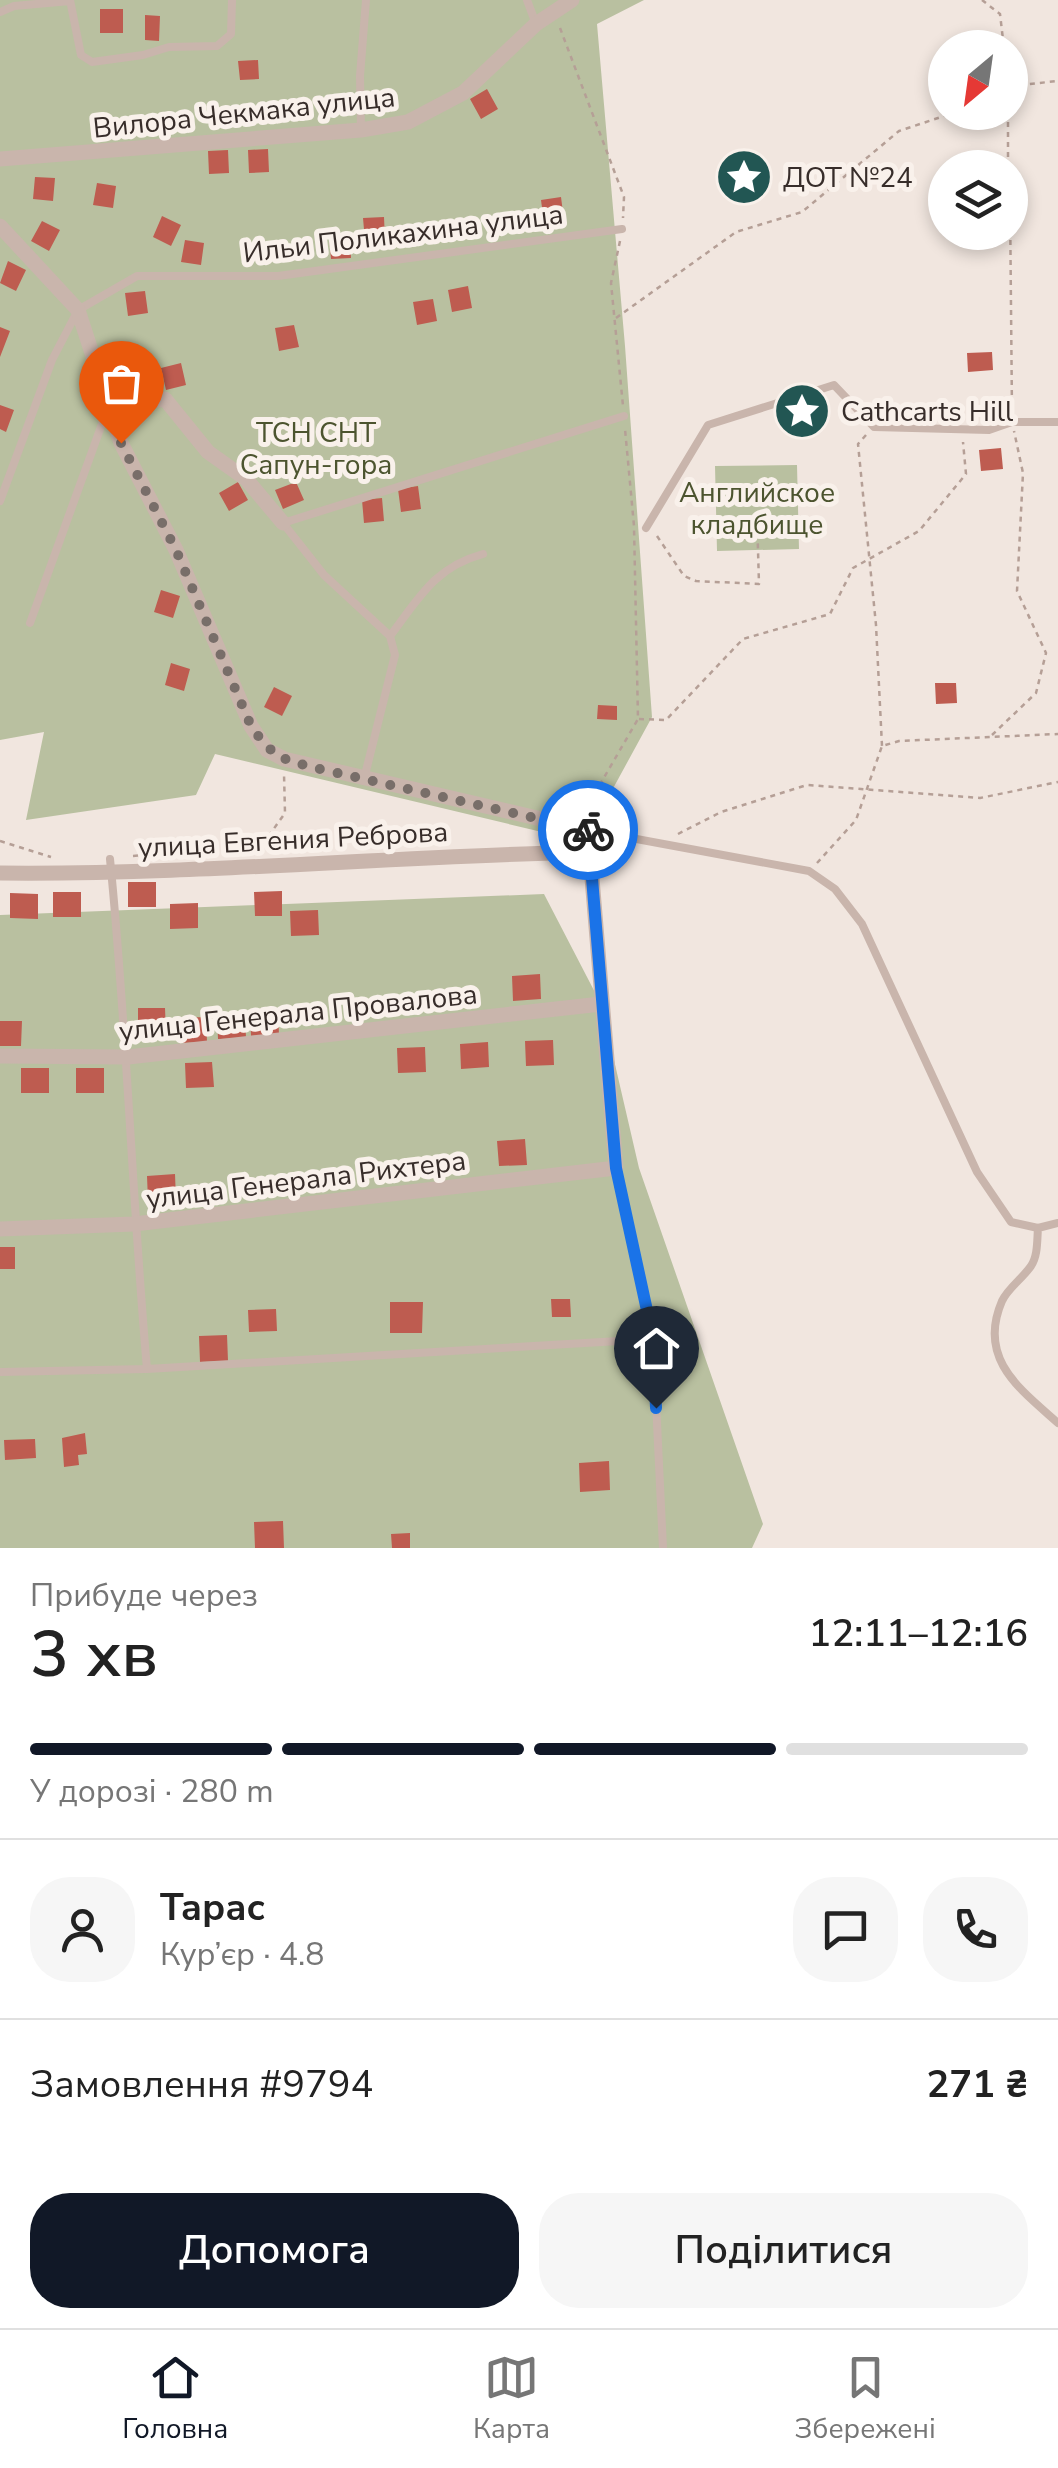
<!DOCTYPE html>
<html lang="uk">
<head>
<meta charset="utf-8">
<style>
	:root { --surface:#fff; --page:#f6f6f6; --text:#222; --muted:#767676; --line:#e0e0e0; --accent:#111827 }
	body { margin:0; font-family:"Nunito Sans",sans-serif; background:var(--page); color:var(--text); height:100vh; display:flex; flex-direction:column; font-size:38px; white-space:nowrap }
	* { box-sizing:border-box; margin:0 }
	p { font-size:32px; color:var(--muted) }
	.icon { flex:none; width:55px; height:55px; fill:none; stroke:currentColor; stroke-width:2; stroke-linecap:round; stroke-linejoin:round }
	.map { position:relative; height:1548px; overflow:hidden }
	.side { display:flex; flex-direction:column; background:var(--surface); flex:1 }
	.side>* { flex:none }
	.needle { width:65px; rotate:209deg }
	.fabs { position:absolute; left:928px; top:30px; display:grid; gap:20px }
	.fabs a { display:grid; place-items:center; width:100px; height:100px; border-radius:50%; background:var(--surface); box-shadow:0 5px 15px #0003; font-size:50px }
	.pin { position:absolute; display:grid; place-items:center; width:85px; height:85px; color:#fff; margin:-102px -42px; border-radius:50% 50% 50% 0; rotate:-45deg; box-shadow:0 0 10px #0007 }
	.pin .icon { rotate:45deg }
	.courier { position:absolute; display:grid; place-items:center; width:100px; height:100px; margin:-50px; border:8px solid #1a73e8; border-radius:50%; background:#fff; color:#222; box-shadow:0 2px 12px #0007 }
	.summary em { font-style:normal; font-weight:600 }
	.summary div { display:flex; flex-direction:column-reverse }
	.summary { display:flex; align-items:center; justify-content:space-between; height:170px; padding:0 30px }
	h1 { font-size:65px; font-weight:600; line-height:75px }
	.bar { display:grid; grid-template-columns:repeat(4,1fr); gap:15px 10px; align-content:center; height:120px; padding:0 30px }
	.bar i { height:12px; border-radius:8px; background:var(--line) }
	.bar .current { background:var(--accent) }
	.bar p { grid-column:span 4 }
	.line { display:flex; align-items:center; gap:25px; padding:0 30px; border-top:2px solid var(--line) }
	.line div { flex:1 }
	.round { display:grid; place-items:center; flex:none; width:105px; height:105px; border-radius:40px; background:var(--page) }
	.action { display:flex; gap:20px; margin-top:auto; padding:20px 30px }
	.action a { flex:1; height:115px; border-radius:40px; background:var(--accent); color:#fff; font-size:40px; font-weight:600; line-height:115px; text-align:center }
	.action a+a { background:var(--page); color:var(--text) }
	.dock { display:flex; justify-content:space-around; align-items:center; height:140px; border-top:2px solid var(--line); background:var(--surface); font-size:28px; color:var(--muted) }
	.dock a { display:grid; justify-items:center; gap:5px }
	.dock .current { color:var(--accent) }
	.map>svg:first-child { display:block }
	.green { fill:#b9c0a0 }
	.building { fill:#be5c50 }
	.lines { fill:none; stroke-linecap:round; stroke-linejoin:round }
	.path { stroke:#b59f96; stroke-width:2.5; stroke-dasharray:5 5; stroke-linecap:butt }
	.lane { stroke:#c9b5ac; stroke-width:8 }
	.street { stroke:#c9b5ac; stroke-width:15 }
	.done { stroke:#786e69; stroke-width:10; stroke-dasharray:0 18 }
	.route { stroke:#1a73e8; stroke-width:12 }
	.labels { text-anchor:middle; stroke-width:10; stroke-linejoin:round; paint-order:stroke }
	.street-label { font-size:28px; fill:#372d2a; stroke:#f9f1eb }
	.poi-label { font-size:28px; fill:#372d2a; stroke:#f9f1eb; text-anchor:start }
	.park-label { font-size:28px; fill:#4c542f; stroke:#f9f1eb }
</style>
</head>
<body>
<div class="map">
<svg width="1058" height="1548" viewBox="0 0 1058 1548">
	<rect width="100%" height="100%" fill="#f1e6df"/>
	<path class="green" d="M0 0H644L597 24 625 346 652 717 598 816 563 837 215 754 196 795 26 820 44 732 0 740Z
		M797 465 799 549 717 551 715 466Z
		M544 894 601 1004 639 1168 763 1524 752 1548H0V915Z"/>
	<path class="building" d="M100 9H123V33H100Z
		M145 15 160 16 159 41 145 40Z
		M258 60 259 79 240 80 238 61Z
		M487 89 498 109 481 119 470 99Z
		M268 149 269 172 249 173 248 150Z
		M228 150 229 173 209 174 208 151Z
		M35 177 55 178 53 201 33 199Z
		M97 183 116 186 113 208 93 205Z
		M561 197 564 220 544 223 541 200Z
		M162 216 181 225 171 246 153 237Z
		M384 217 385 240 365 241 363 218Z
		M42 221 60 230 49 251 31 241Z
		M350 235 351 258 331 259 329 236Z
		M185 240 204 243 201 265 181 262Z
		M8 261 26 270 16 291 0 283Z
		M468 286 472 308 452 312 448 290Z
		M145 291 148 313 128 316 125 293Z
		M433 299 437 321 417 325 413 302Z
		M294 325 299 347 279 351 275 328Z
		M0 327 10 331 0 357Z
		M992 352 993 370 968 372 967 353Z
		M138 362 140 385 120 386 118 364Z
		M181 363 186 385 166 390 161 368Z
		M0 405 14 410 6 432 0 429Z
		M1001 448 1003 469 981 471 979 450Z
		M238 482 248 500 229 511 219 493Z
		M296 482 304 500 283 509 275 490Z
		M418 486 421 509 401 512 398 489Z
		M382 498 384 521 364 523 362 500Z
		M161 590 180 596 173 618 154 612Z
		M171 663 190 669 184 691 165 685Z
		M935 683H956L957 703 936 704Z
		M274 687 292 696 282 716 264 707Z
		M598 705 617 706V720L597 719Z
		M128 882H156V907H128Z
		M282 891V916H255L254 892Z
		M53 892H81V917H53Z
		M10 893 38 894V919L10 918Z
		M198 903V928L170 929V904Z
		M318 910 319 935 291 936 290 911Z
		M540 974 541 999 513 1001 512 976Z
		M138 1008H165L166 1033H138Z
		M278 1010 279 1035 251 1036 250 1011Z
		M245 1013 246 1038 218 1039 217 1014Z
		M206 1017 207 1042 179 1043 178 1018Z
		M0 1021H22L21 1046H0Z
		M553 1040 554 1065 526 1066 525 1041Z
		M488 1042 489 1067 461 1069 460 1044Z
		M425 1047 426 1072 398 1073 397 1048Z
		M212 1062 214 1087 186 1088 185 1063Z
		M21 1068H49V1093H21Z
		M76 1068H104V1093H76Z
		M525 1139 527 1165 499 1166 497 1141Z
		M175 1174 176 1200 148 1201 147 1176Z
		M0 1247H15V1269H0Z
		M551 1299H570L571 1317H552Z
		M390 1302H423L422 1333H390Z
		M276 1309 277 1331 249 1332 248 1310Z
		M227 1335 228 1361 200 1362 199 1336Z
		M85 1433 87 1454 78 1455 79 1465 64 1467 62 1438Z
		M35 1439 36 1458 5 1460 4 1440Z
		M609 1461 610 1490 580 1492 579 1463Z
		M283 1521 284 1548H255L254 1522Z
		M410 1533V1548H392L391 1534Z"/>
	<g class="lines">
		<path class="path" d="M982 0 1000 14 1004 48
			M560 28 624 197 623 218
			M1010 86 1058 81
			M1008 112V168
			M1010 200 1012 413
			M620 241 611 283 623 406
			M616 318 736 232 802 212 899 131 956 112
			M866 435 858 444 876 625 882 746
			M657 536 684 576 696 581 759 584 757 516
			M639 719 666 720 743 639 830 614 853 568 919 531 966 474 963 442
			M992 735 1036 693 1046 653 1017 591 1023 473 1014 431
			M595 815 602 781 638 719 634 526 625 429
			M678 834 721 812 807 785 980 798 1058 782
			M0 841 51 857
			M133 856 263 844 285 813 284 774
			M817 863 856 820 882 746 899 741 1058 734"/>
		<path class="lane" d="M70 0 81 55 92 62 143 55 169 47 217 46 231 34 232 0
			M527 0 536 24
			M0 12 14 6 70 1
			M361 130 360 76 366 0
			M0 501 52 360 78 310 137 276H278L622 229
			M646 528 708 425 834 385 874 427 989 430 1012 422H1058
			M30 623 107 410
			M390 636C419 598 435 567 483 554
			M364 779 395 655 390 636 324 575 283 523 624 416
			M588 830 809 871 835 889 862 924 977 1172 1011 1222 1038 1228 1058 1223
			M110 859C127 1028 132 1199 147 1369
			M1038 1228C1037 1240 1038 1256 1031 1266 1023 1278 1008 1288 1002 1301 977 1359 1020 1389 1058 1423
			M653 1339 663 1548
			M0 1372 147 1369 653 1339 616 1168"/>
		<path class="street" d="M0 159 361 130 408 122 463 93 536 24 572 0
			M0 226 78 310 121 443 176 550 251 726 267 750 284 759 588 830 616 1168 134 1224 0 1229
			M108 406 165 399 208 452 246 479 283 523
			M0 873C196 875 392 856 589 852
			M0 1056 128 1057 601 1004"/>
	</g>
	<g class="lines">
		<path class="done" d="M121 443 176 550 251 726C275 761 286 760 324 770L588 830"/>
		<path class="route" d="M588 830 616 1168 653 1338 656 1408"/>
	</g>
	<defs>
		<g id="sight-disc" transform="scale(2.875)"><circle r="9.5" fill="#225653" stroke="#f9f1eb"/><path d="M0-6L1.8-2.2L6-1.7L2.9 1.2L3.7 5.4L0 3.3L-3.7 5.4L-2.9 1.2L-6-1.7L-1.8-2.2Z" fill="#fff"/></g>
	</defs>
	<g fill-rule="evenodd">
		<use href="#sight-disc" x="744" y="177"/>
		<use href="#sight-disc" x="802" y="411"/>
	</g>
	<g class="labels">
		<g class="street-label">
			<text transform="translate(244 112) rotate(-6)" y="10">Вилора Чекмака улица</text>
			<text transform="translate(403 233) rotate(-7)" y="10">Ильи Поликахина улица</text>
			<text transform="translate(293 839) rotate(-3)" y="10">улица Евгения Реброва</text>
			<text transform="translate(298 1012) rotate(-6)" y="10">улица Генерала Провалова</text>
			<text transform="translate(306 1179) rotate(-7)" y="10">улица Генерала Рихтера</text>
		</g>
		<g class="poi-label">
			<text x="783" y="187">ДОТ №24</text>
			<text x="841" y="421">Cathcarts Hill</text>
		</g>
		<g class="park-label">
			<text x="316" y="442">ТСН СНТ<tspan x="316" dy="32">Сапун-гора</tspan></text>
			<text x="757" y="502">Английское<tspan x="757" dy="32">кладбище</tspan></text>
		</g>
	</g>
</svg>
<div class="fabs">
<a><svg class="needle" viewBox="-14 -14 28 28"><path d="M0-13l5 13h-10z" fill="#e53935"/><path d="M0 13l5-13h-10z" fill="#767676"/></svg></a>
<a><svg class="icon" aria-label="layers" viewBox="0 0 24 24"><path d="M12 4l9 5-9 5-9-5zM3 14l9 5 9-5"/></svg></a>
</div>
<div class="pin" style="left:121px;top:443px;background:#ea580c"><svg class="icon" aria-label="bag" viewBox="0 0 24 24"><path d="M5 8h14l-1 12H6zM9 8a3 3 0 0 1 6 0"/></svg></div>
<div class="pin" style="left:656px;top:1408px;background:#1f2937"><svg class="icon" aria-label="home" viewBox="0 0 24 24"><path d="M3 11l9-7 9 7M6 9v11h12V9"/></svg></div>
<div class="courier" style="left:588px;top:830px"><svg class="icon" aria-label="bike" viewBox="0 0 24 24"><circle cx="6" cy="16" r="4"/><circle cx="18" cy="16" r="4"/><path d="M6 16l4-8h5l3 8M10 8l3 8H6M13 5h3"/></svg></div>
</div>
<section class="side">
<div class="summary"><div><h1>3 хв</h1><p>Прибуде через</p></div><em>12:11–12:16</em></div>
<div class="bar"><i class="current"></i><i class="current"></i><i class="current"></i><i></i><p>У дорозі · 280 m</p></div>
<div class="line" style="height:180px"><a class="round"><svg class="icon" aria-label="person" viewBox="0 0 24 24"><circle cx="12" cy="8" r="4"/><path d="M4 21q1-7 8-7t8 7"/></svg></a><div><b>Тарас</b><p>Кур’єр · 4.8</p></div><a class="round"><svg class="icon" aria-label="chat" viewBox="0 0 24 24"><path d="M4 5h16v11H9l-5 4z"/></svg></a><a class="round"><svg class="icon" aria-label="phone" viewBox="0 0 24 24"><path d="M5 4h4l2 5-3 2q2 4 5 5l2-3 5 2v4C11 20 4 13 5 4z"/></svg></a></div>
<div class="line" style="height:130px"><div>Замовлення #9794</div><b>271 ₴</b></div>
<div class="action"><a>Допомога</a><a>Поділитися</a></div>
</section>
<nav class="dock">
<a class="current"><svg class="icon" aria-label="home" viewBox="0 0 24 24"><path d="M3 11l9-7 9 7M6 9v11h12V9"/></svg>Головна</a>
<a><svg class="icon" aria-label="map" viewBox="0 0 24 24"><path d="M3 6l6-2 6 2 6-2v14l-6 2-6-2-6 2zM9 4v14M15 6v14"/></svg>Карта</a>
<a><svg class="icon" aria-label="saved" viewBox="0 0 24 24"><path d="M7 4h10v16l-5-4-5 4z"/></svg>Збережені</a>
</nav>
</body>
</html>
